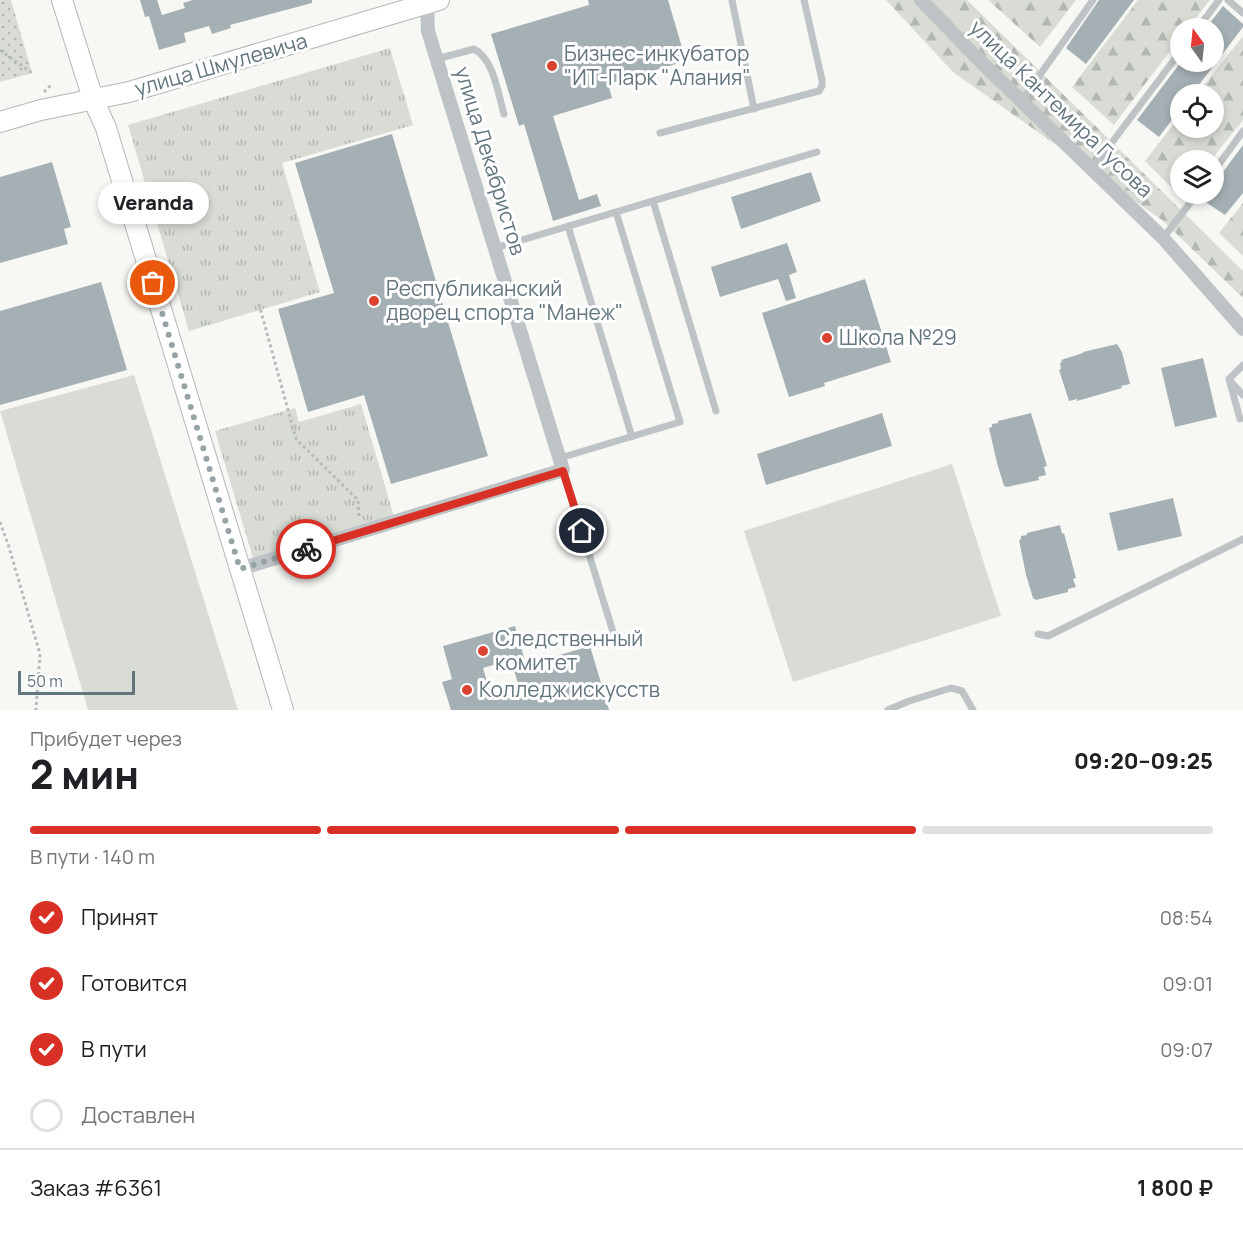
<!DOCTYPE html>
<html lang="ru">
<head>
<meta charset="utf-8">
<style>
	:root { --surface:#fff; --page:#f6f6f6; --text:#202124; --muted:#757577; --line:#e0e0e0; --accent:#d93025 }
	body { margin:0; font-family:Manrope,sans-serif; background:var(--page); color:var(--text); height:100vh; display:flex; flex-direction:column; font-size:22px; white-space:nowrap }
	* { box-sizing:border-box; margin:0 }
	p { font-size:20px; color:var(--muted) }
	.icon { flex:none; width:33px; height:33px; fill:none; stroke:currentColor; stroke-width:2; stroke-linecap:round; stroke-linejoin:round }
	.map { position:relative; height:710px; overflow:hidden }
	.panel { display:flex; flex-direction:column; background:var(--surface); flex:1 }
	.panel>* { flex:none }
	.needle { width:39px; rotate:345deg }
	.buttons { position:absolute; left:1170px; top:18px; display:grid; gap:12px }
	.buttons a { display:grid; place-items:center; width:54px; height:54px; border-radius:50%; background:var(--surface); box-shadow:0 3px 9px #0003; font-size:30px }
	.scale { position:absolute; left:18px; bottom:15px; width:117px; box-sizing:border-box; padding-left:6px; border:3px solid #63767e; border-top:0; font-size:16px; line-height:21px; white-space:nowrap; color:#63767e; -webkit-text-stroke:4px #fff; paint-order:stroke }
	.pin { position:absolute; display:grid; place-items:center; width:51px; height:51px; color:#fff; margin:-26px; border:3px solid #fff; border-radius:50%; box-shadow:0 2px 6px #0007 }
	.courier { position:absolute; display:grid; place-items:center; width:60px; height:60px; margin:-30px; border:4px solid #d93025; border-radius:50%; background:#fff; color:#222; box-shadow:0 2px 8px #0007 }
	.bubble { position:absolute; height:42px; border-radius:21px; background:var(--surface); box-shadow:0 3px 9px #0003; font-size:20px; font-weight:800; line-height:42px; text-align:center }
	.headline em { font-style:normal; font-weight:800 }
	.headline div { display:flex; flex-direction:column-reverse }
	.headline { display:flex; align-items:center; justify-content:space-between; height:102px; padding:0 30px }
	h1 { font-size:39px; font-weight:800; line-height:45px }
	.bar { display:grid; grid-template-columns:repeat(4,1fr); gap:9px 6px; align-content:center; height:72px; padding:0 30px }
	.bar i { height:8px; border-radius:4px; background:var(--line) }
	.bar .current { background:var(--accent) }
	.bar p { grid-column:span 4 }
	.line { display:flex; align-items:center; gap:15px; padding:0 30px; border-top:2px solid var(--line) }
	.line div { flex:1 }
	ol { padding:0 30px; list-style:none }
	li { display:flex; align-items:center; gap:18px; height:66px }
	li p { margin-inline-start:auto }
	li .icon { padding:6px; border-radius:50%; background:var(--accent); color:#fff; stroke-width:4 }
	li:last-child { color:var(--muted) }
	li i { width:33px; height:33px; border:3px solid var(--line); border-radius:50% }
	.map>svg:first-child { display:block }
	.grass { fill:url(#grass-tufts) }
	.forest { fill:url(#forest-firs) }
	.park { fill:url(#park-dots) }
	.garden { fill:#d8dcd4 }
	.building { fill:#a5b0b4; fill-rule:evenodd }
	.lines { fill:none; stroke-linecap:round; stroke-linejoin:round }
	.secondary-casing { stroke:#b1b8bb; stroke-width:22 }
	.path { stroke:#b7bbbd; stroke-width:3; stroke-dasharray:3 3; stroke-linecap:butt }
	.lane { stroke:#bec4c6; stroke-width:7 }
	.street { stroke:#bec4c6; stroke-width:14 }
	.secondary { stroke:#fff; stroke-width:20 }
	.done { stroke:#97a3a7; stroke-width:6; stroke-dasharray:0 10.8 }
	.route { stroke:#d93025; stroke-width:8 }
	.poi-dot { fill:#db4230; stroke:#fff; stroke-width:2 }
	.labels { text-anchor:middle; stroke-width:6; stroke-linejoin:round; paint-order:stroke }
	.poi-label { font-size:21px; fill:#63767e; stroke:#fff; text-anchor:start }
	.street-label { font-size:21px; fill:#63767e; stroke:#fff }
</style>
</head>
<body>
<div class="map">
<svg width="1243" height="710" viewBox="0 0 1243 710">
	<defs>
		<pattern id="grass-tufts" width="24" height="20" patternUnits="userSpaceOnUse" patternTransform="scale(1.5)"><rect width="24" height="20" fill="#d8dcd4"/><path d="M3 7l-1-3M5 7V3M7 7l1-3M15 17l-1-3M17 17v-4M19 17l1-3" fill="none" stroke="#b3b7b1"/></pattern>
		<pattern id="forest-firs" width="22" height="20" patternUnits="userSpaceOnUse" patternTransform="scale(1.5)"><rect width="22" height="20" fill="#d8dcd4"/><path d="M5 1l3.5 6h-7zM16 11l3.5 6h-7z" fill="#b3b7b1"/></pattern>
		<pattern id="park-dots" width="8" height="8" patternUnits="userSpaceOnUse" patternTransform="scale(1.5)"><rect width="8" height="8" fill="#d8dcd4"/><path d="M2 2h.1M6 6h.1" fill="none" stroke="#b3b7b1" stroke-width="1.8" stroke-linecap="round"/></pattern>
	</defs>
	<rect width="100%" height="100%" fill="#f7f7f4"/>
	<path class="grass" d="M390 48 413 125 282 163 320 292 189 331 128 125Z
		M361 404 394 517 253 558 215 431 295 408 299 422Z"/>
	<path class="forest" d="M886 0H967L1243 271V298L1162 220 953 72Z
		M988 0H1076L1040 47Z
		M1138 0H1210L1188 28H1180V38L1114 125 1072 87Z
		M1243 36V120L1211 160H1180V194H1186L1182 198 1145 161 1180 116V128H1214V94H1197Z
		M1243 203V256L1219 233Z"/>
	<path class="park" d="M0 0H11L32 73 0 82Z"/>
	<path class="garden" d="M134 375 238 710H88L0 411Z
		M952 464 1001 616 793 682 744 531Z"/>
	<path class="building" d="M140 0H157L162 15 185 8 183 3 193 0H312V3L230 25 231 28 212 34 209 26 184 33 186 42 159 50 149 16 145 17Z
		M588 0H668L686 61 608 84 612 98 553 116 579 200 597 194 601 206 553 221 524 124 519 126 491 34 589 5Z
		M1099 0H1134L1086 64 1066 48Z
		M1223 6 1243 24V27L1192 94H1180V109L1159 137 1137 120 1181 62H1214V28H1206Z
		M392 134 488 456 391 484 364 395 308 412 278 309 334 293 295 163Z
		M1243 145V193L1225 215 1201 199 1202 194H1214V184Z
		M52 162 71 227 64 229 68 244 0 263V177Z
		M811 172 821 201 741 229 731 197Z
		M787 243 797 272 789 275 796 298 786 301 778 279 720 297 711 267Z
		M865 279 891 362 824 383 825 386 789 397 762 313Z
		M101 282 127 370 0 405V311Z
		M1117 344 1122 352 1130 384 1121 386 1122 388 1077 401V399L1069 401 1059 370 1061 369 1060 363 1062 362 1061 360 1083 353V352Z
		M1203 358 1217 417 1175 427 1161 368Z
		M882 413 892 446 766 485 757 454Z
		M1031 413 1047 466 1044 467 1046 475 1038 477 1039 480 1007 487 1004 486 997 463 989 428 992 427V424L998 423V421Z
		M1173 498 1182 536 1118 551 1109 513Z
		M1060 525 1062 534 1064 533 1076 578 1073 579 1076 587 1068 589V592L1036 600 1033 598 1026 575 1019 540 1021 539V536L1027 535V533Z
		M515 626 526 665 590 646 609 710H451L442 682 452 679 443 646ZM511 660 519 687 491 695 483 668Z"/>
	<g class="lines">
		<g class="secondary-casing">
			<path id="secondary" d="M62 0 93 99 106 128 283 710
				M0 122 41 110 129 92 439 0"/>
		</g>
		<path class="path" d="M0 50 32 73
			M44 92 51 85
			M259 304 296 439 358 500 359 517
			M0 522 9 547 40 654 36 710"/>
		<path class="lane" d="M732 0 754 109
			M1228 0 1243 13
			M1198 28 1219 0
			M437 59 474 49C494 59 498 94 504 114
			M1022 100 1093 0
			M660 133 819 91 822 86V80L804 0
			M1092 169 1180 52
			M1214 171 1243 131
			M653 201 716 411
			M568 226 632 437
			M1163 238 1197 194
			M495 248 817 152
			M1230 381 1243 395
			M1240 419 1229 379 1243 365
			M560 458 680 422 616 212
			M563 470 613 632
			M1038 634 1048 636 1243 539
			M888 710 909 701 951 688 962 691 973 710"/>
		<path class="street" d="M921 0 977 58 1163 238 1243 329
			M240 569 563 470 428 31 427 0"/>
		<use href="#secondary" class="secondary"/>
	</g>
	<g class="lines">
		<path class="done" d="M153 283 240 569 306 549"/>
		<path class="route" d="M306 549 563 471 582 531"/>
	</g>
	<g class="poi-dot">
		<circle cx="552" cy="66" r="6"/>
		<circle cx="374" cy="301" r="6"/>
		<circle cx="827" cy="338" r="6"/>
		<circle cx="483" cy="651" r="6"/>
		<circle cx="467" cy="690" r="6"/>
	</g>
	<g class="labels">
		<g class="poi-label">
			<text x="564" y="61">Бизнес-инкубатор<tspan x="564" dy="24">"ИТ-Парк "Алания"</tspan></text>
			<text x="386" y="296">Республиканский<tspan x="386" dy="24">дворец спорта "Манеж"</tspan></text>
			<text x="839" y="345">Школа №29</text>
			<text x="495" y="646">Следственный<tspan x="495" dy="24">комитет</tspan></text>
			<text x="479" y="697">Колледж искусств</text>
		</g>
		<g class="street-label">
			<text transform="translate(221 65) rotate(-16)" y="7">улица Шмулевича</text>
			<text transform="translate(1061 109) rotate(44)" y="7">улица Кантемира Гусова</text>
			<text transform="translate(490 161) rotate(73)" y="7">улица Декабристов</text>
		</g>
	</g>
</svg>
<div class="buttons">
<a><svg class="needle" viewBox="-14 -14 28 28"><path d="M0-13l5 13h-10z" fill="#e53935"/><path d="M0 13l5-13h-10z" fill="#757577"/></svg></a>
<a><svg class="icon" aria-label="locate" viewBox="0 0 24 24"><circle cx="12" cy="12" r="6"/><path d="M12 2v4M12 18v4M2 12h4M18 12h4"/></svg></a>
<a><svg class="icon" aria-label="layers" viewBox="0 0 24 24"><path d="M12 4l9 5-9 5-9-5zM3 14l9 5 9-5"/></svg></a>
</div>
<div class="scale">50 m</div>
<div class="pin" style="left:153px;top:283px;background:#ea580c"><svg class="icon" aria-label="bag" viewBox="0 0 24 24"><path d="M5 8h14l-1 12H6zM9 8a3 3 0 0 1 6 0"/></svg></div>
<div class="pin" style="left:582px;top:531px;background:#1f2937"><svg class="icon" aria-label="home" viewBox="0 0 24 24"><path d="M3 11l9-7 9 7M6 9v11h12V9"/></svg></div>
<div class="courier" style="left:306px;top:549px"><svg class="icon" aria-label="bike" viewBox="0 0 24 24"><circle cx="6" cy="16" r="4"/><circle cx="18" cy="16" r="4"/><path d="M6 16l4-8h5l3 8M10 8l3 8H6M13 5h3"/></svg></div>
<div class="bubble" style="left:98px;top:182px;width:111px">Veranda</div>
</div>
<section class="panel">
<div class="headline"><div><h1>2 мин</h1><p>Прибудет через</p></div><em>09:20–09:25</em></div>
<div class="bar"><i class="current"></i><i class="current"></i><i class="current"></i><i></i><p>В пути · 140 m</p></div>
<ol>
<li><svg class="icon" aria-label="check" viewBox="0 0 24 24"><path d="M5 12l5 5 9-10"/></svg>Принят<p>08:54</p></li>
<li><svg class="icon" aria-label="check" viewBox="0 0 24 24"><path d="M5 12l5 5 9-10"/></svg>Готовится<p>09:01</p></li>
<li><svg class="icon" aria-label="check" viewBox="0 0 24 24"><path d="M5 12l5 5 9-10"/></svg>В пути<p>09:07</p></li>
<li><i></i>Доставлен</li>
</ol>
<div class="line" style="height:78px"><div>Заказ #6361</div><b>1 800 ₽</b></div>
</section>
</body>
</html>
